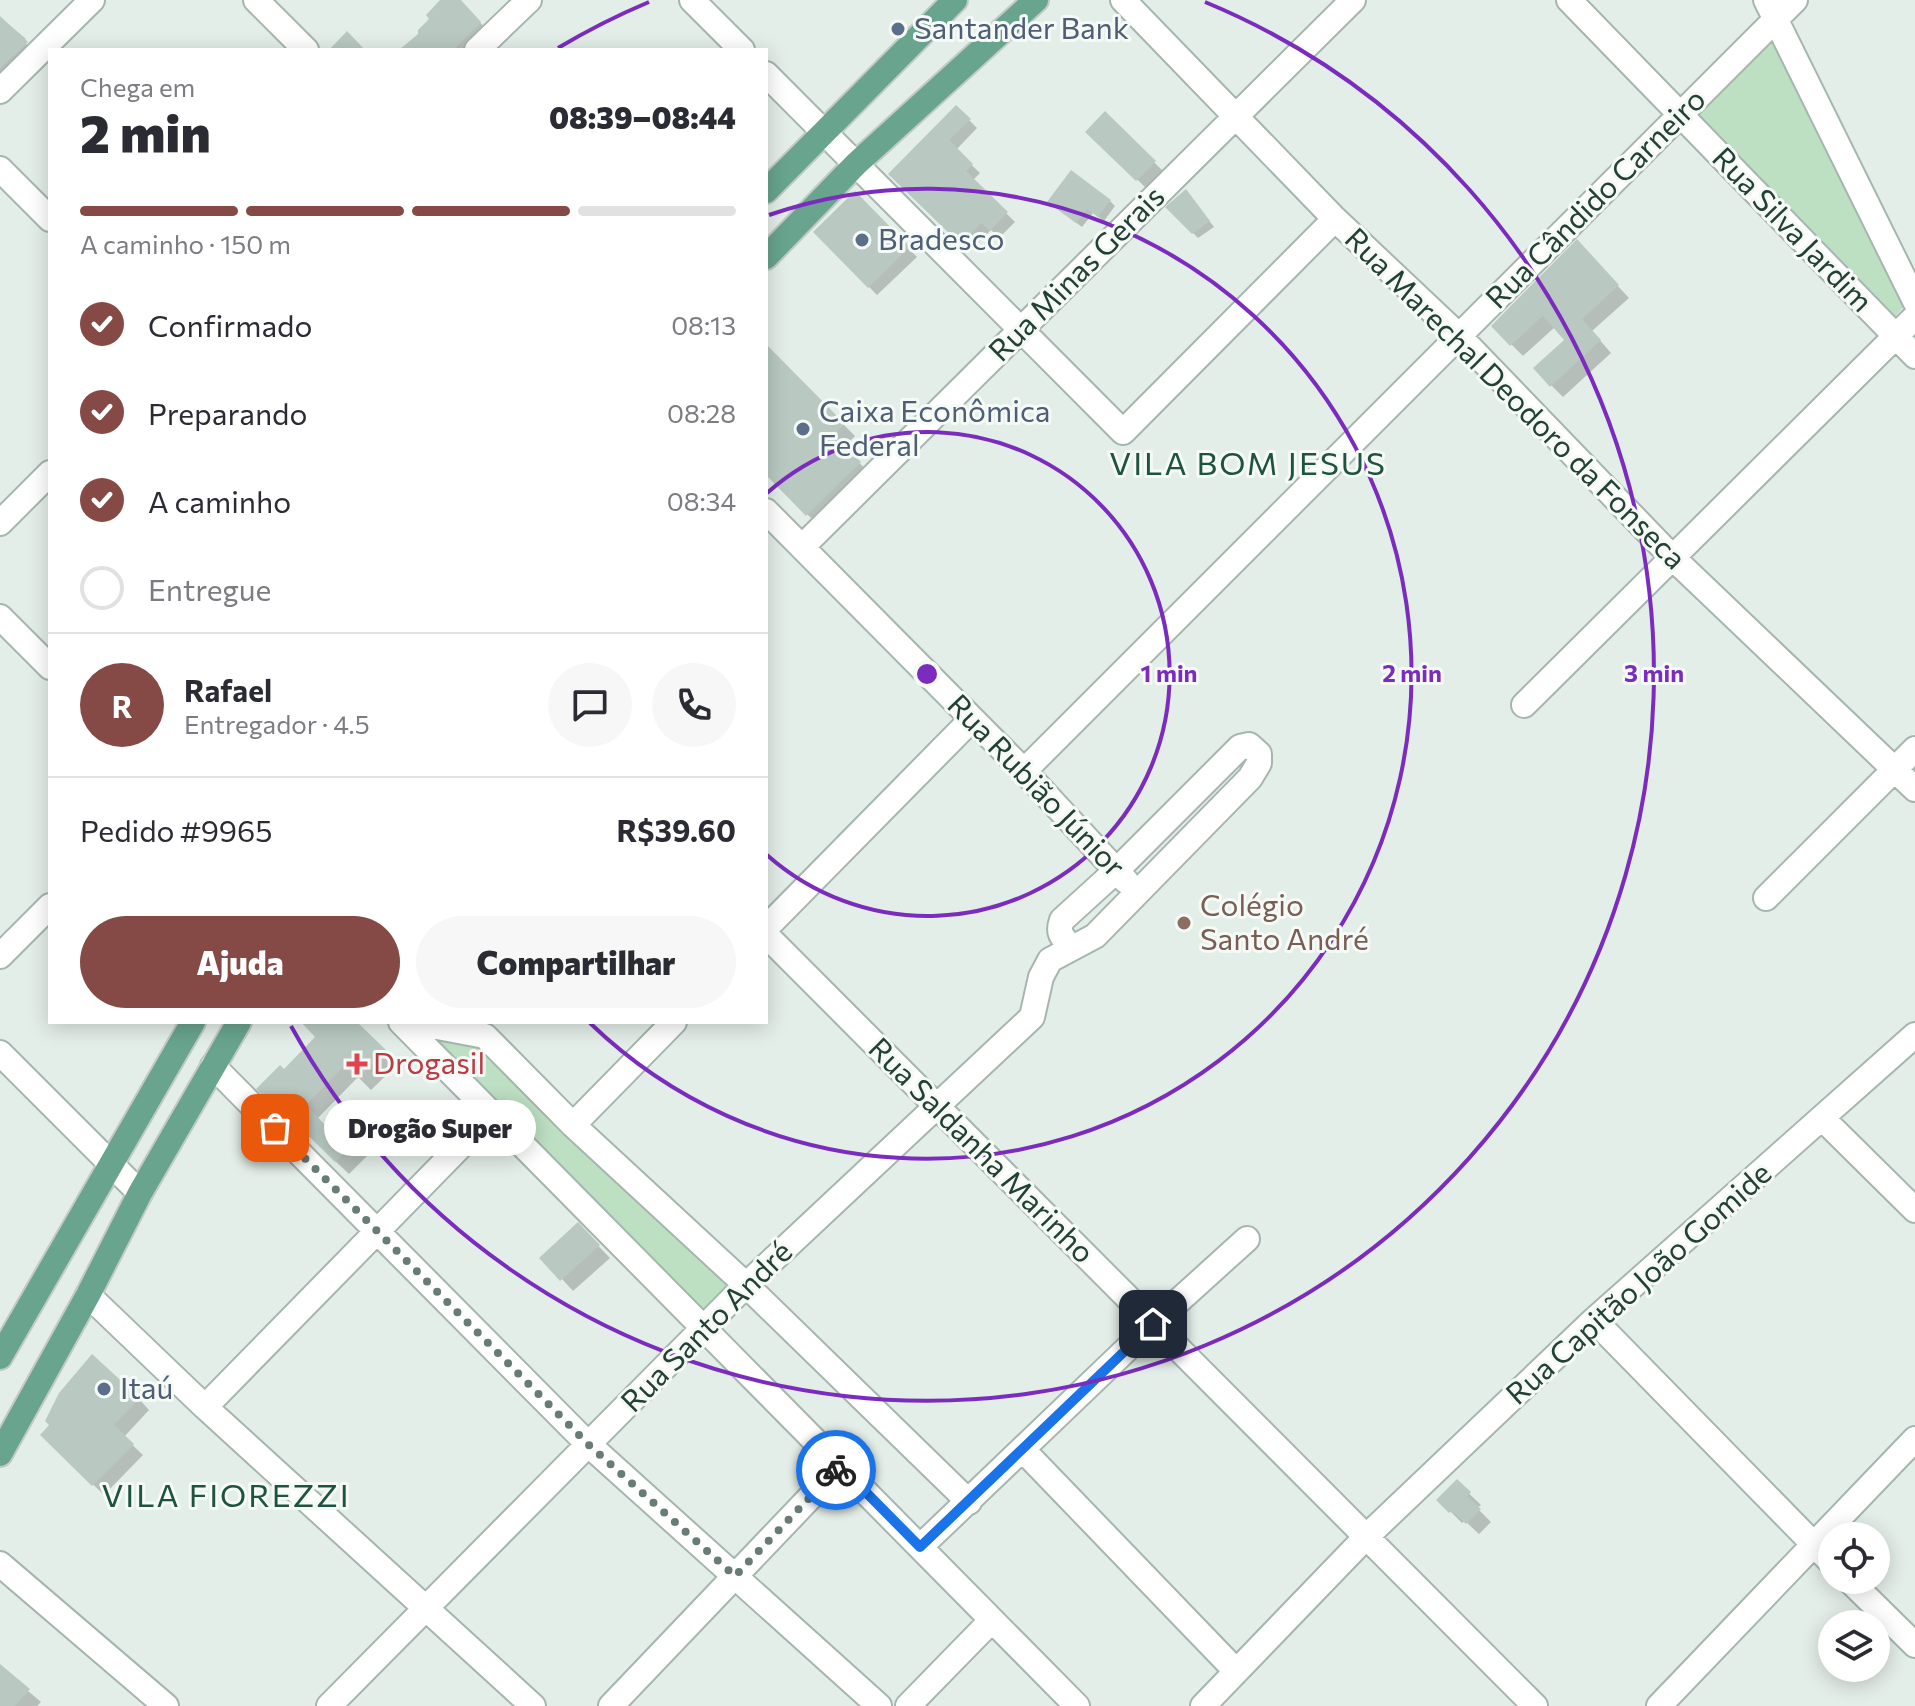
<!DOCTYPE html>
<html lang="pt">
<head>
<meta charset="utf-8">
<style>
	:root { --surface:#fff; --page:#f7f7f7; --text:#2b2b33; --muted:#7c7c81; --line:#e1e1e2; --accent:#854a45 }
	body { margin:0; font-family:Commissioner,sans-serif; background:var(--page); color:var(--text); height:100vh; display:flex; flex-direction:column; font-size:30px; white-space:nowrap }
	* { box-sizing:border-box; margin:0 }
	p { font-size:26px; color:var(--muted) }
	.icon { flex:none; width:44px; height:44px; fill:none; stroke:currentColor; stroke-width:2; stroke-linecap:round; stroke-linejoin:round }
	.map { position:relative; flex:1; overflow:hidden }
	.sheet { position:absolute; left:48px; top:48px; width:720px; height:976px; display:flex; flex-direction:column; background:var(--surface); border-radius:0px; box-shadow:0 4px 20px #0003 }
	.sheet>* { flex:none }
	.buttons { position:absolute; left:1818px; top:1522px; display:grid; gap:16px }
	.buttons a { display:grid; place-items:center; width:72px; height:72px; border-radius:50%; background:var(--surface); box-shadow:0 4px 20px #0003; font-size:40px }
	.pin { position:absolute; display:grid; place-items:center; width:68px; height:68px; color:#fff; margin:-34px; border-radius:16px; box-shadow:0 4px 12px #0006 }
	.courier { position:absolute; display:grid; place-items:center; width:80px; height:80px; margin:-40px; border:6px solid #1a73e8; border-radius:50%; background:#fff; color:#222; box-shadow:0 2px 10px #0007 }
	.bubble { position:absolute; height:56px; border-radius:28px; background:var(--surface); box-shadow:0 4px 20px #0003; font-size:26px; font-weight:800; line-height:56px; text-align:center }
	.summary em { font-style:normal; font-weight:800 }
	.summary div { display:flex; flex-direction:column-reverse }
	.summary { display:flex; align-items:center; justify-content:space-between; height:136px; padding:0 32px }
	h1 { font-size:52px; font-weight:800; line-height:60px }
	.bar { display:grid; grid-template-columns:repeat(4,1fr); gap:12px 8px; align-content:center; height:96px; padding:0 32px }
	.bar i { height:10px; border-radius:6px; background:var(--line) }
	.bar .on { background:var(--accent) }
	.bar p { grid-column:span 4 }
	.line { display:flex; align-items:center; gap:20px; padding:0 32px; border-top:2px solid var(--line) }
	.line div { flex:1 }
	.round { display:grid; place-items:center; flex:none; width:84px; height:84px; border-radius:42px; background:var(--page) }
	ol { padding:0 32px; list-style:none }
	li { display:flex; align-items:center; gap:24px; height:88px }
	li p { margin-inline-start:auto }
	li .icon { padding:8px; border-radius:50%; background:var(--accent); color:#fff; stroke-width:4 }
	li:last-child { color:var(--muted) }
	li i { width:44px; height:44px; border:4px solid var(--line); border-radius:50% }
	.cta { display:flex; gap:16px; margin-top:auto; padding:16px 32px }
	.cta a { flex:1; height:92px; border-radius:48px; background:var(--accent); color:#fff; font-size:32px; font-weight:800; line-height:92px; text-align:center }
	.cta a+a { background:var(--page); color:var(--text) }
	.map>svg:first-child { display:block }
	.green { fill:#bddfc2 }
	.shadow { fill:#0003 }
	.building { fill:#b9c9c1 }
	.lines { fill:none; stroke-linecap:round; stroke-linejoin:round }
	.minor-casing { stroke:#a6b6af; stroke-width:28 }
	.major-casing { stroke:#c1cac6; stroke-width:28 }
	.minor { stroke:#fff; stroke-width:24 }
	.major { stroke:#68a48e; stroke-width:24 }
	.done { stroke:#677d74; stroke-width:8; stroke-dasharray:0 14.4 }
	.route { stroke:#1a73e8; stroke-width:10 }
	.ring { fill:none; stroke:#7b2cbf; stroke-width:4 }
	.service-dot { fill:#5c6f8a; stroke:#f5faf7; stroke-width:3 }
	.education-dot { fill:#8d6e63; stroke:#f5faf7; stroke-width:3 }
	.health-dot { fill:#e0444e; stroke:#f5faf7; stroke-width:3 }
	.labels { text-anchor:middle; stroke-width:6; stroke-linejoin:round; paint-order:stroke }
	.service-label { font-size:30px; fill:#4e5e75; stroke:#f5faf7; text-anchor:start }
	.street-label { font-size:30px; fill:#234035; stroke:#f5faf7 }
	.education-label { font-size:30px; fill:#785e54; stroke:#f5faf7; text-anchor:start }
	.health-label { font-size:30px; fill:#be3a42; stroke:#f5faf7; text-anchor:start }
	.neighbourhood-label { font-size:32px; letter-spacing:2px; fill:#1e5340; stroke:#f5faf7 }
	.centre { fill:#7b2cbf; stroke:#f5faf7; stroke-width:4 }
	.ring-label { font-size:24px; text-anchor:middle; font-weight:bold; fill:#7b2cbf; stroke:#f5faf7; stroke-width:6; stroke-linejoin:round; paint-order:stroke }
</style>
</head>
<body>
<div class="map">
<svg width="1915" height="1706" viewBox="0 0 1915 1706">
	<rect width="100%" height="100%" fill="#e4eee8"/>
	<path class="green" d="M1771 25 1906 304 1890 322 1691 112Z
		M412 1026 480 1040 741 1289 710 1325Z"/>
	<path class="shadow" d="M443 0H459L488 31 469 50H402L421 34Z
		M0 17 26 39 23 41 35 52 0 86Z
		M956 107 977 128 956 150 980 173 973 180 1015 222 999 238 991 230 970 251 890 174Z
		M1105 114 1163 171 1146 188 1088 132Z
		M855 194 917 257 877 295 816 232Z
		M1191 197 1214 227 1198 238 1168 207Z
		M1110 201 1115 206 1104 221 1093 213 1082 227 1055 207Z
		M1588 254 1629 298 1592 331 1611 353 1563 397 1551 385 1567 340 1555 327 1523 356 1493 326Z
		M768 349 855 436 844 447 871 475 819 526 766 473Z
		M315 1022H354L398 1064 371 1090 358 1077 317 1119 328 1131 347 1113 378 1145 349 1174 259 1089 284 1072 318 1037Z
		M578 1225 610 1258 573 1291 562 1279Z
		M139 1399 149 1410 124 1437 143 1455 104 1495 42 1435Z
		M1457 1482 1481 1505 1477 1508 1491 1522 1479 1534 1465 1521 1462 1523 1439 1500Z
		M0 1667 41 1702 37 1706H0Z"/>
	<path class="building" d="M440 0H461L481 22 453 50H399L418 34V30L429 19 426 15Z
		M0 16 28 42 0 68Z
		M347 31 365 50H329Z
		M956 105 971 119 949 140 973 164 966 171 1008 212 990 231 981 223 960 244 888 174Z
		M1105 111 1156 161 1136 181 1085 132Z
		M1071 170 1111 200 1098 217 1087 209 1076 223 1047 202Z
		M1186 189 1210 221 1192 234 1165 207Z
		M855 191 910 247 868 288 813 232Z
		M1577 239 1619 285 1582 319 1601 340 1550 387 1533 368 1564 340 1543 316 1510 346 1491 326Z
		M766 344 845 424 834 434 861 462 806 516 766 475Z
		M301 1022H357L386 1050 357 1079 344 1066 306 1105 328 1128 347 1110 367 1131 335 1162 292 1119 278 1108 277 1109 256 1089 280 1065 284 1069 315 1037Z
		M578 1222 600 1245 560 1281 539 1258Z
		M92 1354 140 1398 114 1425 134 1444 92 1486 40 1435 49 1425 45 1421 59 1393Z
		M1457 1479 1471 1492 1467 1496 1481 1509 1466 1524 1452 1511 1449 1513 1436 1500Z
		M0 1664 30 1689 15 1706H0Z"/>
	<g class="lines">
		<g class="minor-casing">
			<path id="minor" d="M256 0 306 50
				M692 0 742 50
				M1123 0 1335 219 1459 336 1673 558 1915 789
				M1569 0 1915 356
				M1766 0 1915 301
				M477 50 529 0
				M766 74 1123 432 1335 219
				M0 91 92 0
				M0 169 50 219
				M766 511 1024 771 1126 881
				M0 523 50 473
				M802 547 1353 0
				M0 617 50 667
				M1524 705 1915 317
				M1024 771 1795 0
				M1766 898 1915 749
				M766 928 972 719
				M766 935 1535 1706
				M0 956 50 906
				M401 1022 1077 1706
				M411 1022 485 1036 573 1125 746 1285 969 1502
				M0 1053 140 1193
				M213 1066 589 1445 879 1706
				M1823 1119 1915 1210
				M573 1125 674 1022
				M88 1295 205 1407 533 1706
				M1594 1320 1832 1563
				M205 1407 492 1114
				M1023 1450 1236 1671
				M920 1547 1153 1324 1247 1239
				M0 1564 166 1706
				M1849 1580 1915 1645
				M329 1706 746 1285 1032 1017 1041 977 1050 960 1095 936 1250 778 1259 763V754L1249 745 1240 747 1117 870 1062 920C1057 933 1062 937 1071 947
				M611 1706 840 1466
				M908 1706 992 1620
				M1203 1706 1366 1537 1594 1320 1915 1035
				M1659 1706 1915 1439"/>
		</g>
		<g class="major-casing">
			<path id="major" d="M766 191 955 0
				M766 257 856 164 1036 0
				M0 1357 193 1022
				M0 1454 88 1295 140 1193 239 1022"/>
		</g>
		<use href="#minor" class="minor"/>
		<use href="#major" class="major"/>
	</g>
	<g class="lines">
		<path class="done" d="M275 1128 589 1445 735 1576 836 1470"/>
		<path class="route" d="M836 1470 840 1466 920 1547 1153 1324"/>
	</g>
	<g class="ring">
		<path d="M767 493A242 242 0 1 1 767 855"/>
		<path d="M769 215A485 485 0 1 1 590 1023"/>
		<path d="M558 48A727 727 0 0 1 649 2M1205 2A727 727 0 1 1 291 1026"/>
	</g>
	<g class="service-dot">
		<circle cx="898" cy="29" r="8"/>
		<circle cx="862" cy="240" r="8"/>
		<circle cx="803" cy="429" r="8"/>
		<circle cx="104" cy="1389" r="8"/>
	</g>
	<circle class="education-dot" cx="1184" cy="923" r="8"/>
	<path class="health-dot" d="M353 1052h8v8h8v8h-8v8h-8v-8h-8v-8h8z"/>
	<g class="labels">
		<g class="service-label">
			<text x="914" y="39">Santander Bank</text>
			<text x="878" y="250">Bradesco</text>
			<text x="819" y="422">Caixa Econômica<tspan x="819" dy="34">Federal</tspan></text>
			<text x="120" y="1399">Itaú</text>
		</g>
		<g class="street-label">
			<text transform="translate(1596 199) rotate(-45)" y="10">Rua Cândido Carneiro</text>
			<text transform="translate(1792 230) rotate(46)" y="10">Rua Silva Jardim</text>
			<text transform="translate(1077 274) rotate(-45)" y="10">Rua Minas Gerais</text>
			<text transform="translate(1515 399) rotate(45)" y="10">Rua Marechal Deodoro da Fonseca</text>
			<text transform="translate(1036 786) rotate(46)" y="10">Rua Rubião Júnior</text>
			<text transform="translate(981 1151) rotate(45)" y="10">Rua Saldanha Marinho</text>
			<text transform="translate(1639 1284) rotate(-42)" y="10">Rua Capitão João Gomide</text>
			<text transform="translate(707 1327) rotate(-45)" y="10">Rua Santo André</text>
		</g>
		<g class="education-label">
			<text x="1200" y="916">Colégio<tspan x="1200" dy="34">Santo André</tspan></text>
		</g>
		<g class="health-label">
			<text x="373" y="1074">Drogasil</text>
		</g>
		<g class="neighbourhood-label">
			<text x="1248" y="475">VILA BOM JESUS</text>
			<text x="226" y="1507">VILA FIOREZZI</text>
		</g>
	</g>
	<circle cx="927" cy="674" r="12" class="centre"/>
	<g class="ring-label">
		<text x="1169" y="682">1 min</text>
		<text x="1412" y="682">2 min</text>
		<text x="1654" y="682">3 min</text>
	</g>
</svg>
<div class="buttons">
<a><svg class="icon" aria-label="locate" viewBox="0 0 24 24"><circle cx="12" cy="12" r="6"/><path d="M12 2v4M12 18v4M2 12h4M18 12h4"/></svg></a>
<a><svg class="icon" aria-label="layers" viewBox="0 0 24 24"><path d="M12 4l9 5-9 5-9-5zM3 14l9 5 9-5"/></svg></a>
</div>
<div class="pin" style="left:275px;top:1128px;background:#ea580c"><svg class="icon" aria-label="bag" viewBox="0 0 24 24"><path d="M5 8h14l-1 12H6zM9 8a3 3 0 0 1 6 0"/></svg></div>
<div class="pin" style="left:1153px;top:1324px;background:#1f2937"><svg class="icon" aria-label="home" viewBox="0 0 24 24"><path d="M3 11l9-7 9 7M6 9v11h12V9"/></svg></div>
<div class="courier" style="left:836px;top:1470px"><svg class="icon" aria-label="bike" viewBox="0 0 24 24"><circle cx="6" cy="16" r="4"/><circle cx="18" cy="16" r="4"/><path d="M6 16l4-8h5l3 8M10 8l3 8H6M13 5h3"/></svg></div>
<div class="bubble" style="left:324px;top:1100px;width:212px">Drogão Super</div>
<section class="sheet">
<div class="summary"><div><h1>2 min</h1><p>Chega em</p></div><em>08:39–08:44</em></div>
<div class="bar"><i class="on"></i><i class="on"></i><i class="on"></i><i></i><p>A caminho · 150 m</p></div>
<ol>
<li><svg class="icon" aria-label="check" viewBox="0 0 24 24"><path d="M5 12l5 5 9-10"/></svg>Confirmado<p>08:13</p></li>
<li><svg class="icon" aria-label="check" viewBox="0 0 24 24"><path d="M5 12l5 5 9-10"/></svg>Preparando<p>08:28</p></li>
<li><svg class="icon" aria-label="check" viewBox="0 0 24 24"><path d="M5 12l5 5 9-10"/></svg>A caminho<p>08:34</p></li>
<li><i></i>Entregue</li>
</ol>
<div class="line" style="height:144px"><b class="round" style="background:var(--accent);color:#fff">R</b><div><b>Rafael</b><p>Entregador · 4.5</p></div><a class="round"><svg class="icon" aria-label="chat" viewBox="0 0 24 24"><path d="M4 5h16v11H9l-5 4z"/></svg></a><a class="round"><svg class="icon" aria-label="phone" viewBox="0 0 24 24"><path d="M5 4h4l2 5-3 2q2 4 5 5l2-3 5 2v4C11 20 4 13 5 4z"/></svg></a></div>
<div class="line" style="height:104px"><div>Pedido #9965</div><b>R$39.60</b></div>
<div class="cta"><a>Ajuda</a><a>Compartilhar</a></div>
</section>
</div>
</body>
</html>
